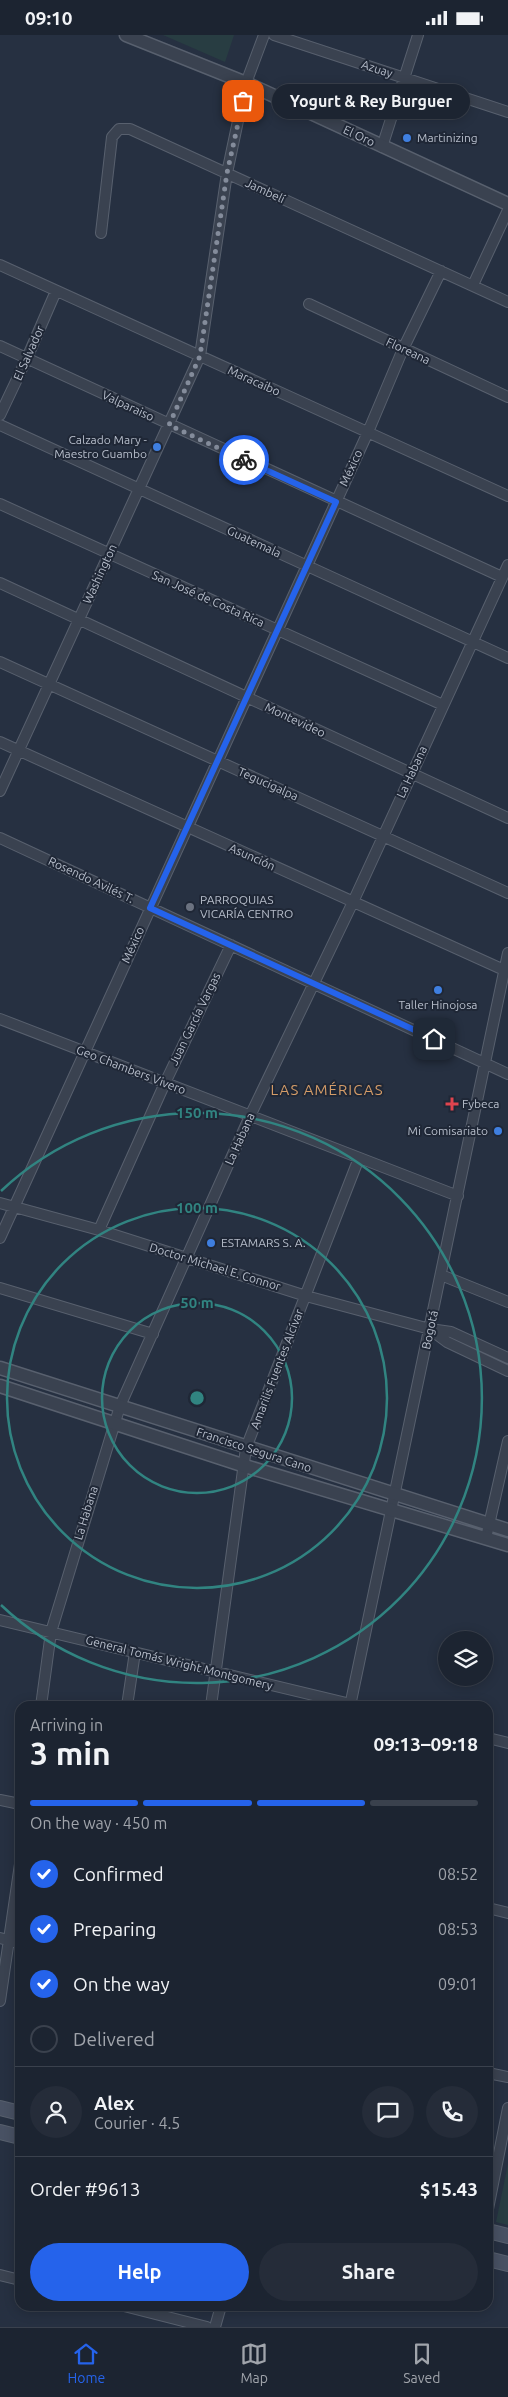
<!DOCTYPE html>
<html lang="en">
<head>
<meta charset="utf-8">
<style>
	:root { --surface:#1c2431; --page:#252c39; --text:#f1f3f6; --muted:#a0a4ab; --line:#3a414d; --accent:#2563eb }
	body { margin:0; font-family:Ubuntu,sans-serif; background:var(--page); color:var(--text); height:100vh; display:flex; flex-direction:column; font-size:19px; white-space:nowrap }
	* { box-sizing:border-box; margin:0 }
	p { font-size:16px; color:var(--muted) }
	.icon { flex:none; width:28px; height:28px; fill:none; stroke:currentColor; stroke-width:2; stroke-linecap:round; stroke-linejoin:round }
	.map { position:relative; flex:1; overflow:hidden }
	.details { position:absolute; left:15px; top:1666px; width:478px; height:610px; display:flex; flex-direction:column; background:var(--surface); border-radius:15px; box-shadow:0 2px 12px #0003,0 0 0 1px var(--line) }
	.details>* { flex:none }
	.fabs { position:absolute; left:438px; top:1596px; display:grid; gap:10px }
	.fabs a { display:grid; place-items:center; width:55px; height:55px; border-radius:50%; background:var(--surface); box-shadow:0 2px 12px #0003,0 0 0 1px var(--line); font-size:25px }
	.pin { position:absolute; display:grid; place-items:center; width:42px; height:42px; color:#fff; margin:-21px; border-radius:10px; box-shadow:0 2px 8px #0006 }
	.courier { position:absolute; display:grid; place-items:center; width:50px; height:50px; margin:-25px; border:4px solid #2563eb; border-radius:50%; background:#fff; color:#222; box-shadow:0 1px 6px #0007 }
	.bubble { position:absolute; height:35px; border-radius:18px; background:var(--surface); box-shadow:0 2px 12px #0003,0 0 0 1px var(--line); font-size:16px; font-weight:700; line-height:35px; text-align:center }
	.head em { font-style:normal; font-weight:700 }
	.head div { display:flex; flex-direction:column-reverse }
	.head { display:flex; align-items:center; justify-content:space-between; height:85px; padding:0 15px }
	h1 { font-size:32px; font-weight:700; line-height:38px }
	.bar { display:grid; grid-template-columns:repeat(4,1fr); gap:8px 5px; align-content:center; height:60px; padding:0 15px }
	.bar i { height:6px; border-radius:4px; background:var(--line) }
	.bar .selected { background:var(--accent) }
	.bar p { grid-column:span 4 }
	.line { display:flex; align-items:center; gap:12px; padding:0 15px; border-top:1px solid var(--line) }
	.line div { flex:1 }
	.round { display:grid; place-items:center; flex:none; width:52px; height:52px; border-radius:26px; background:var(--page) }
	ol { padding:0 15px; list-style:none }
	li { display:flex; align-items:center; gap:15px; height:55px }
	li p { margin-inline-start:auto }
	li .icon { padding:5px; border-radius:50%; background:var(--accent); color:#fff; stroke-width:4 }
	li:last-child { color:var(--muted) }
	li i { width:28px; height:28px; border:2px solid var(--line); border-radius:50% }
	.primary-button { display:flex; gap:10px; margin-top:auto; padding:10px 15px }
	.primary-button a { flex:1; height:58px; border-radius:30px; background:var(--accent); color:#fff; font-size:20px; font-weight:700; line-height:58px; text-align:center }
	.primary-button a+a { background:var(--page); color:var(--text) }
	.status { display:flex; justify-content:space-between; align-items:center; height:35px; padding:0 25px; background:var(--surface); direction:ltr }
	.status svg { height:14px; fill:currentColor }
	.tab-bar { display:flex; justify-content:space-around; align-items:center; height:70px; border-top:1px solid var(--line); background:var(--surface); font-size:14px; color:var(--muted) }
	.tab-bar a { display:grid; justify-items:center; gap:2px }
	.tab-bar .selected { color:var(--accent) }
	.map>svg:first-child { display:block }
	.green { fill:#283d42 }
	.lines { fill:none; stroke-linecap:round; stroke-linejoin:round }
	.minor-casing { stroke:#58606e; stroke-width:12 }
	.tertiary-casing { stroke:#58606e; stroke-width:15 }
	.secondary-casing { stroke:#58606e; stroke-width:16 }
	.minor { stroke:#3a4250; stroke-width:10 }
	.tertiary { stroke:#3a4250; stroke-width:12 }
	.secondary { stroke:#485163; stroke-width:14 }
	.done { stroke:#848c9b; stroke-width:5; stroke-dasharray:0 9 }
	.route { stroke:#2563eb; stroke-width:6 }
	.ring { fill:none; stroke:#318481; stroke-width:2.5 }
	.shop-dot { fill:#3f7fe0; stroke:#1f2736; stroke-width:2 }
	.worship-dot { fill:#6b7280; stroke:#1f2736; stroke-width:2 }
	.health-dot { fill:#e0444e; stroke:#1f2736; stroke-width:2 }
	.labels { text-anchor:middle; stroke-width:4; stroke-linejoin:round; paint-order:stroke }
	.street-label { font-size:12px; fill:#b7becb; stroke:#1f2736 }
	.poi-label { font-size:12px; fill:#b7becb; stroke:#1f2736; text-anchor:start }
	.quarter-label { font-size:15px; letter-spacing:1px; fill:#d49c68; stroke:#1f2736 }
	.centre { fill:#318481; stroke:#1f2736; stroke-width:2.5 }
	.ring-label { font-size:15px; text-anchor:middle; font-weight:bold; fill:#318481; stroke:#1f2736; stroke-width:4; stroke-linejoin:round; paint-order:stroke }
</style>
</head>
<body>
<div class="status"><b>09:10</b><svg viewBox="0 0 49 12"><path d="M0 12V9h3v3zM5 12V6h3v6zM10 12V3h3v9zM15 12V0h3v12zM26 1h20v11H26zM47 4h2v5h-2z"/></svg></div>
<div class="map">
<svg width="508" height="2292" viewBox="0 0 508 2292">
	<rect width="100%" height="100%" fill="#263041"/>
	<path class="green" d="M163 0H234L225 27Z
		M508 2129V2190L496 2187Z"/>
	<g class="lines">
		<g class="minor-casing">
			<path id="minor" d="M274 0 508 77
				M382 112 418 0
				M101 198 112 102 119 94H130L508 267
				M0 230 508 461
				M473 250 508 175
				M309 269 508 362
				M0 311 502 542
				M0 380 27 323 56 256
				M0 390 508 623
				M0 469 443 670
				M0 548 508 783
				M0 627 508 858
				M0 707 504 935
				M0 756 200 321 227 138 246 48 264 0
				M0 803 508 1039
				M0 984 458 1161
				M0 1168 99 1195 306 1261 430 1294 451 1297 508 1323
				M99 1195 165 1048 231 910
				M0 1203 368 397 403 314 441 236
				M441 1240 508 1267
				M0 1253 153 1299
				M431 1295 447 1307 508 1336
				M486 1503 508 1406
				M0 1585 359 1671
				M41 1671 51 1597 120 1371 250 1081 353 867 508 530
				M127 1671 135 1617
				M211 1671 246 1413 359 1123
				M350 1671 508 918
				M488 1703 508 1708
				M0 1765 20 1769
				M488 1873 508 1878
				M0 1903 20 1908
				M0 1966 20 1829
				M488 2038 508 2042
				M488 2174 508 2073
				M0 2240 20 2245
				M124 2271 207 2292
				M215 2292 221 2271"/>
		</g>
		<g class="tertiary-casing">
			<path id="tertiary" d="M126 0 246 48 508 169
				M0 1333 508 1495
				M0 1351 245 1431 508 1510"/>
		</g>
		<g class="secondary-casing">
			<path id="secondary" d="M0 2073 20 2078
				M0 2097 20 2102
				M488 2196 508 2201
				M488 2224 508 2229"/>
		</g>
		<use href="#minor" class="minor"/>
		<use href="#tertiary" class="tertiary"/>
		<use href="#secondary" class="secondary"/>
	</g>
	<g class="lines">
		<path class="done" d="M243 66 227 138 200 321 169 390 244 425"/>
		<path class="route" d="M244 425 336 467 150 873 434 1004"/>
	</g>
	<g class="ring">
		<circle cx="197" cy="1363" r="95"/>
		<circle cx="197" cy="1363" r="190"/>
		<path d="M1 1156A285 285 0 1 1 1 1570"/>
	</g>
	<g class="shop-dot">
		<circle cx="407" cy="103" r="5"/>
		<circle cx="157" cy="412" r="5"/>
		<circle cx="438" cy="955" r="5"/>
		<circle cx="498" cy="1096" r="5"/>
		<circle cx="211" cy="1208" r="5"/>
	</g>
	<circle class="worship-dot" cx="190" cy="872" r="5"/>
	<path class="health-dot" d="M449.5 1061.5h5v5h5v5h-5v5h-5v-5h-5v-5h5z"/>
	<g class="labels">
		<g class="street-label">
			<text transform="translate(377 34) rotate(18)" y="4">Azuay</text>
			<text transform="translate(359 101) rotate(25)" y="4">El Oro</text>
			<text transform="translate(265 156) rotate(25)" y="4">Jambelí</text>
			<text transform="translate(408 316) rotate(25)" y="4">Floreana</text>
			<text transform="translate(29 318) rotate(-66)" y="4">El Salvador</text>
			<text transform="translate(254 346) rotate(24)" y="4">Maracaibo</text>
			<text transform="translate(128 371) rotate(25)" y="4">Valparaiso</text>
			<text transform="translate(351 433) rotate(-65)" y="4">México</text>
			<text transform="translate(254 507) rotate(25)" y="4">Guatemala</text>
			<text transform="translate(100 539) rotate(-65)" y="4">Washington</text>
			<text transform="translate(208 564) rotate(24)" y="4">San José de Costa Rica</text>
			<text transform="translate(295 685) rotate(25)" y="4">Montevideo</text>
			<text transform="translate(412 737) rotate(-65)" y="4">La Habana</text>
			<text transform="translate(268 749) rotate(24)" y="4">Tegucigalpa</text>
			<text transform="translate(252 822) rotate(24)" y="4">Asunción</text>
			<text transform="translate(91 845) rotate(25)" y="4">Rosendo Avilés T.</text>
			<text transform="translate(133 910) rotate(-66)" y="4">México</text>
			<text transform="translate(195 984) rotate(-64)" y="4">Juan García Vargas</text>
			<text transform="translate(131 1035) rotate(21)" y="4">Geo Chambers Vivero</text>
			<text transform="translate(240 1104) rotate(-66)" y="4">La Habana</text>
			<text transform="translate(215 1232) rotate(17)" y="4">Doctor Michael E. Connor</text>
			<text transform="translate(430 1295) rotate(-78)" y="4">Bogotá</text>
			<text transform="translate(277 1334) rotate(-69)" y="4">Amarilis Fuentes Alcívar</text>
			<text transform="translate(254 1415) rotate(18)" y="4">Francisco Segura Cano</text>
			<text transform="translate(86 1478) rotate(-73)" y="4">La Habana</text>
			<text transform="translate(179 1628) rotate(14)" y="4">General Tomás Wright Montgomery</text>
		</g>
		<g class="poi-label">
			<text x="417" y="107">Martinizing</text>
			<text x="147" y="409" text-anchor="end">Calzado Mary -<tspan x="147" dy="14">Maestro Guambo</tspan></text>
			<text x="200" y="869">PARROQUIAS<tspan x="200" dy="14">VICARÍA CENTRO</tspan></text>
			<text x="438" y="974" text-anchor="middle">Taller Hinojosa</text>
			<text x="462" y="1073">Fybeca</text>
			<text x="488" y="1100" text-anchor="end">Mi Comisariato</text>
			<text x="221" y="1212">ESTAMARS S. A.</text>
		</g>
		<g class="quarter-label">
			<text x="327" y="1060">LAS AMÉRICAS</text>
		</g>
	</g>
	<circle cx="197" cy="1363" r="8" class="centre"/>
	<g class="ring-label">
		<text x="197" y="1083">150 m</text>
		<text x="197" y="1178">100 m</text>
		<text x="197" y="1273">50 m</text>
	</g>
</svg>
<div class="fabs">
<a><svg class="icon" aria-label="layers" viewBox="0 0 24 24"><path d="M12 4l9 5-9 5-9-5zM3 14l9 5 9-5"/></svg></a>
</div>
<div class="pin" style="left:243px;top:66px;background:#ea580c"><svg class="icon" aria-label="bag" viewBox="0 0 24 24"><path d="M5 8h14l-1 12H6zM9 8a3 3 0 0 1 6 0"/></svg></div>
<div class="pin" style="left:434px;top:1004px;background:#1f2937"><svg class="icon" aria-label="home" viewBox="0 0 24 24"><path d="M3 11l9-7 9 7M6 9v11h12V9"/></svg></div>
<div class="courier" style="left:244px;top:425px"><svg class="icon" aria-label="bike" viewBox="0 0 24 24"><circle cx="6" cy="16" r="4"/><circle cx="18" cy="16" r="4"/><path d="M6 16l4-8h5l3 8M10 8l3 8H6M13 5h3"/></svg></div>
<div class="bubble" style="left:272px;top:49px;width:198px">Yogurt &amp; Rey Burguer</div>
<section class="details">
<div class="head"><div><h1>3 min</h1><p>Arriving in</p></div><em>09:13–09:18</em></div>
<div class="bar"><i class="selected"></i><i class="selected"></i><i class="selected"></i><i></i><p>On the way · 450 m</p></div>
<ol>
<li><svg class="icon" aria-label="check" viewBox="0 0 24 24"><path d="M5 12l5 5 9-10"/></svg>Confirmed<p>08:52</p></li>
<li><svg class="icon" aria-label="check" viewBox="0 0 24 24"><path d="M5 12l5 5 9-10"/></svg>Preparing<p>08:53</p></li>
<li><svg class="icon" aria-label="check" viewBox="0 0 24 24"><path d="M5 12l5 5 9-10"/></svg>On the way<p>09:01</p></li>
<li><i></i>Delivered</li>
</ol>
<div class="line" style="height:90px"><a class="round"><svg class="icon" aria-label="person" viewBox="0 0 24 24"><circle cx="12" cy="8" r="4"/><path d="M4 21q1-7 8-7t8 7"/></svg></a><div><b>Alex</b><p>Courier · 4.5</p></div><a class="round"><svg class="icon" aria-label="chat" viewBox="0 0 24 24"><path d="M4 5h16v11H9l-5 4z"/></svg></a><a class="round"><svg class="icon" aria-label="phone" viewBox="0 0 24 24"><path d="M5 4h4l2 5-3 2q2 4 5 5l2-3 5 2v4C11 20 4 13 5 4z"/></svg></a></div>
<div class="line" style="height:65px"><div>Order #9613</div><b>$15.43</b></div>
<div class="primary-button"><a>Help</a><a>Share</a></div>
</section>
</div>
<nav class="tab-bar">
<a class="selected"><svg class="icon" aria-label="home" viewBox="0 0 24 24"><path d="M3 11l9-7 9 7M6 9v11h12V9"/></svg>Home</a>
<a><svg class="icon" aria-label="map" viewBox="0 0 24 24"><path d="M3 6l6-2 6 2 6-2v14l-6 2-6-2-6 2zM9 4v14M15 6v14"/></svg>Map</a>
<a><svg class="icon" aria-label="saved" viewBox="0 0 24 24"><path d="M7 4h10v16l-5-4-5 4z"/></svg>Saved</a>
</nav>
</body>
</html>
